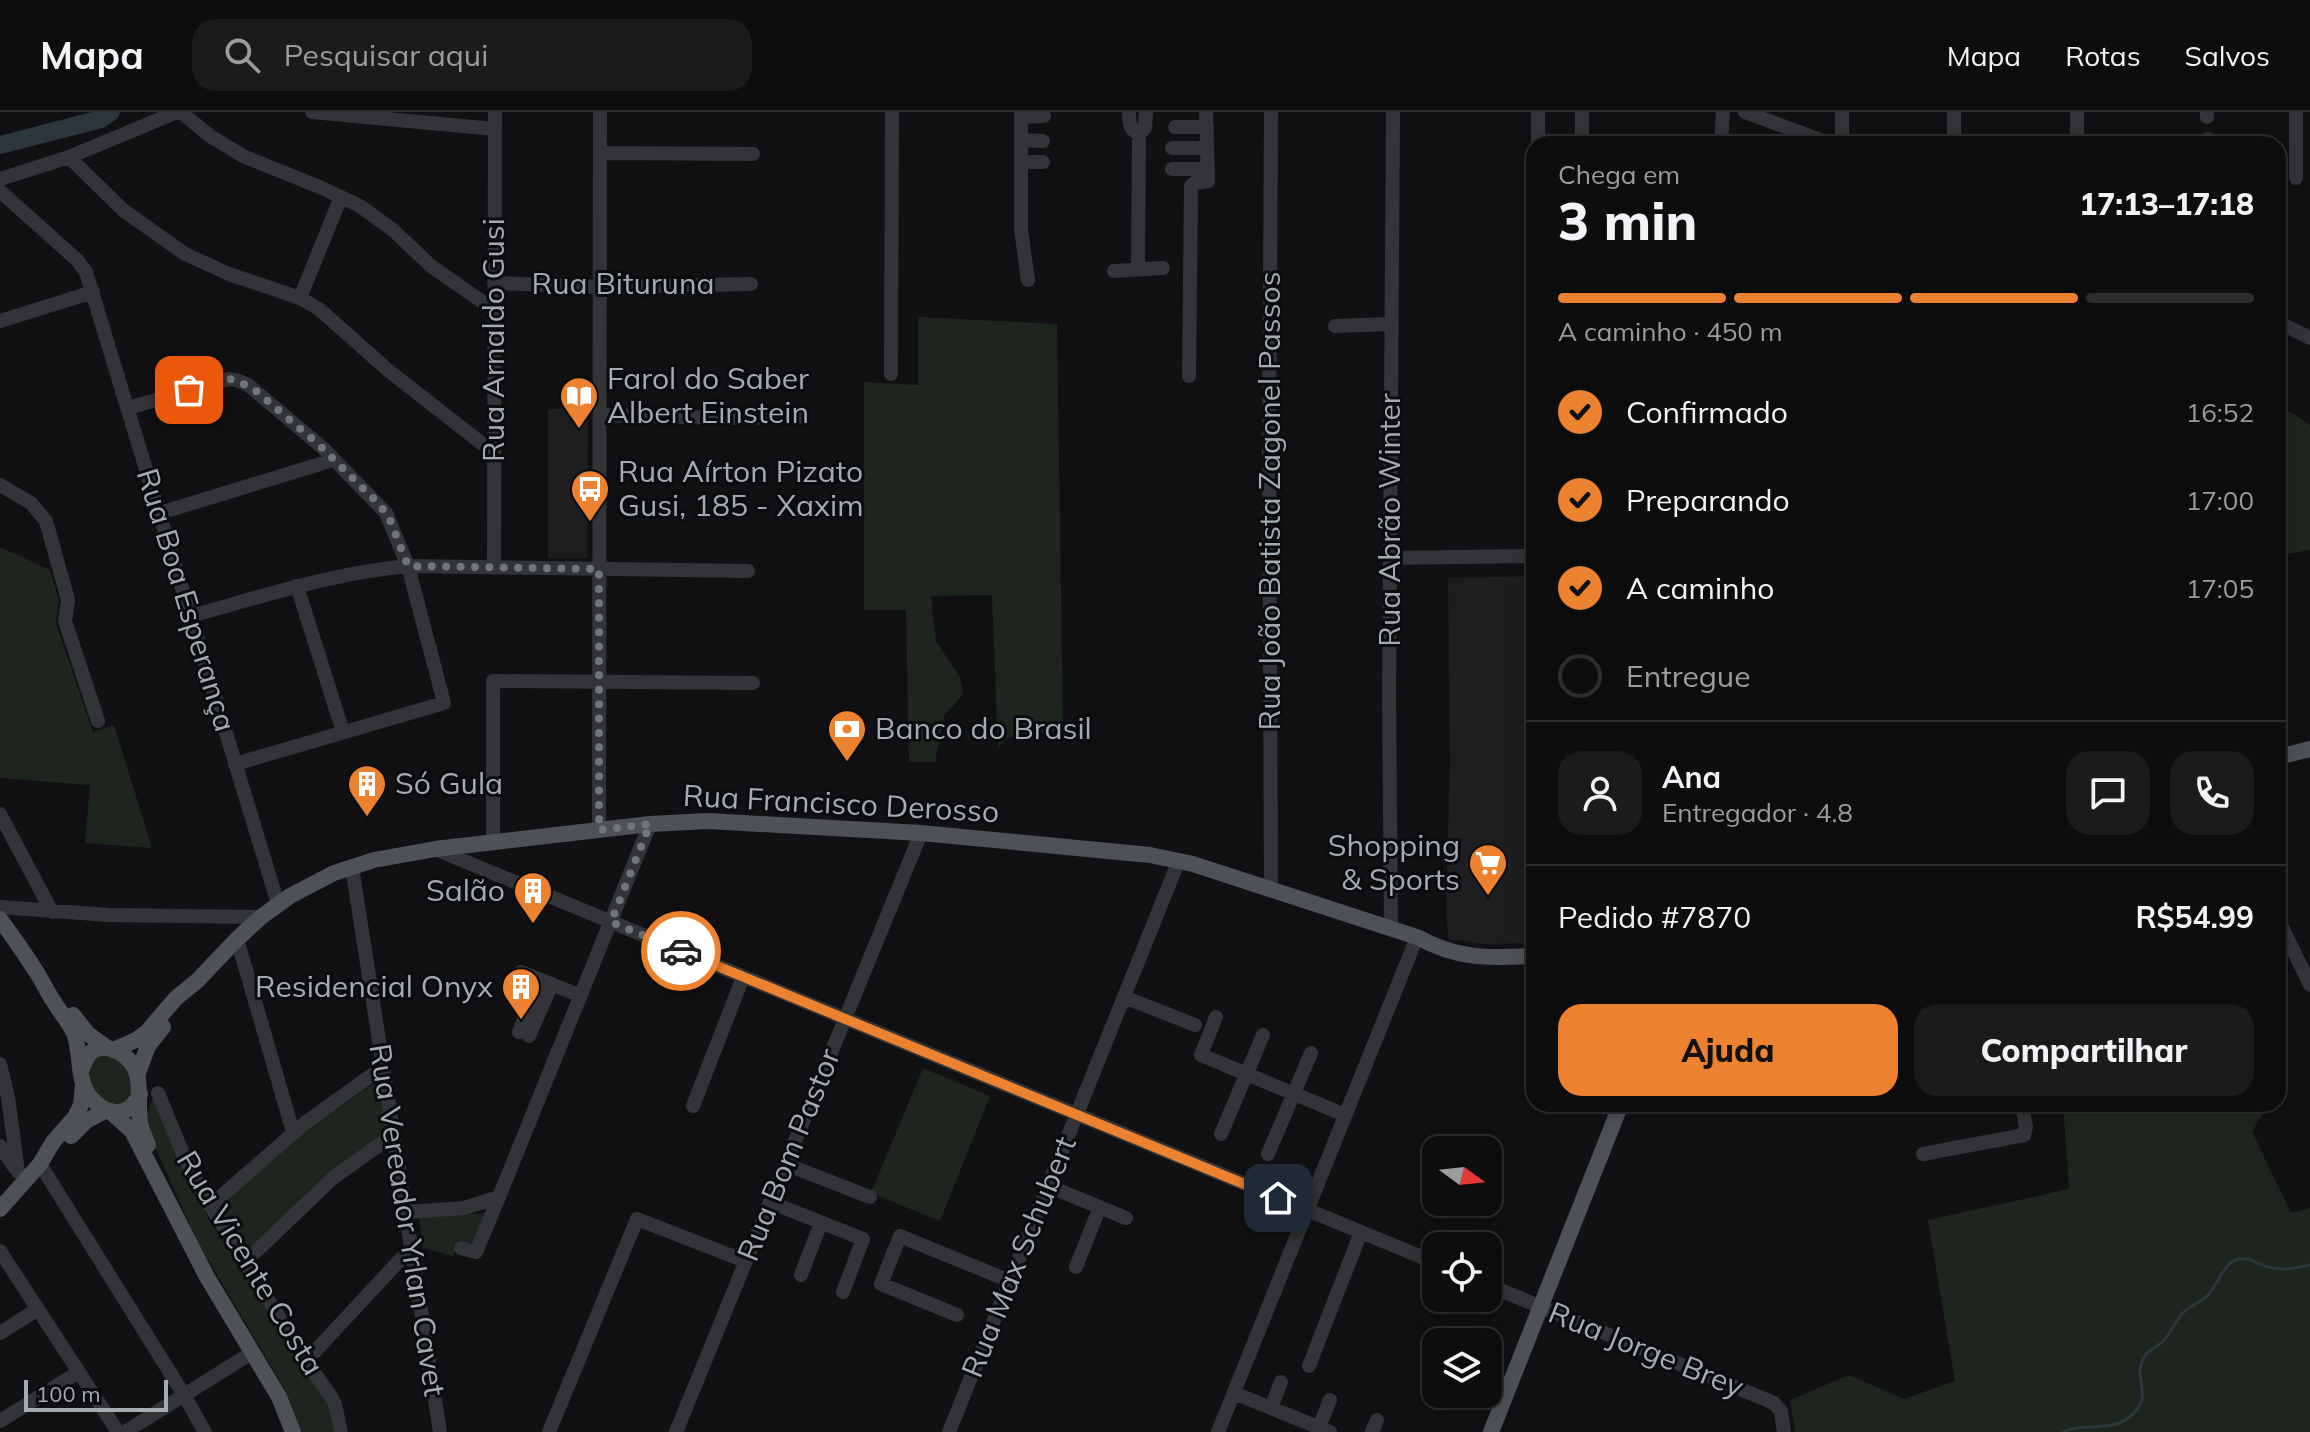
<!DOCTYPE html>
<html lang="pt">
<head>
<meta charset="utf-8">
<style>
	:root { --surface:#0d0d0e; --page:#1b1b1c; --text:#f1f3f6; --muted:#9a9c9e; --line:#2d2d2e; --accent:#ec8130 }
	body { margin:0; font-family:Mulish,sans-serif; background:var(--page); color:var(--text); height:100vh; display:flex; flex-direction:column; font-size:30px; white-space:nowrap }
	* { box-sizing:border-box; margin:0 }
	p { font-size:26px; color:var(--muted) }
	.icon { flex:none; width:44px; height:44px; fill:none; stroke:currentColor; stroke-width:2; stroke-linecap:round; stroke-linejoin:round }
	.map { position:relative; flex:1; overflow:hidden }
	.side { position:absolute; left:1526px; top:24px; width:760px; height:976px; display:flex; flex-direction:column; background:var(--surface); border-radius:24px; box-shadow:0 4px 20px #0003,0 0 0 2px var(--line) }
	.side>* { flex:none }
	.needle { width:52px; rotate:105deg }
	.controls { position:absolute; left:1422px; top:1024px; display:grid; gap:16px }
	.controls a { display:grid; place-items:center; width:80px; height:80px; border-radius:16px; background:var(--surface); box-shadow:0 4px 20px #0003,0 0 0 2px var(--line); font-size:40px }
	.scale { position:absolute; left:24px; bottom:20px; width:144px; box-sizing:border-box; padding-left:8px; border:4px solid #a3abb3; border-top:0; font-size:22px; line-height:28px; white-space:nowrap; color:#a3abb3; -webkit-text-stroke:6px #0c0c0e; paint-order:stroke }
	.pin { position:absolute; display:grid; place-items:center; width:68px; height:68px; color:#fff; margin:-34px; border-radius:16px; box-shadow:0 4px 12px #0006 }
	.courier { position:absolute; display:grid; place-items:center; width:80px; height:80px; margin:-40px; border:6px solid #ec8130; border-radius:50%; background:#fff; color:#222; box-shadow:0 2px 10px #0007 }
	.summary em { font-style:normal; font-weight:800 }
	.summary div { display:flex; flex-direction:column-reverse }
	.summary { display:flex; align-items:center; justify-content:space-between; height:136px; padding:0 32px }
	h1 { font-size:52px; font-weight:800; line-height:60px }
	.bar { display:grid; grid-template-columns:repeat(4,1fr); gap:12px 8px; align-content:center; height:96px; padding:0 32px }
	.bar i { height:10px; border-radius:6px; background:var(--line) }
	.bar .current { background:var(--accent) }
	.bar p { grid-column:span 4 }
	.line { display:flex; align-items:center; gap:20px; padding:0 32px; border-top:2px solid var(--line) }
	.line div { flex:1 }
	.round { display:grid; place-items:center; flex:none; width:84px; height:84px; border-radius:24px; background:var(--page) }
	ol { padding:0 32px; list-style:none }
	li { display:flex; align-items:center; gap:24px; height:88px }
	li p { margin-inline-start:auto }
	li .icon { padding:8px; border-radius:50%; background:var(--accent); color:#111; stroke-width:4 }
	li:last-child { color:var(--muted) }
	li i { width:44px; height:44px; border:4px solid var(--line); border-radius:50% }
	.cta { display:flex; gap:16px; margin-top:auto; padding:16px 32px }
	.cta a { flex:1; height:92px; border-radius:24px; background:var(--accent); color:#111; font-size:32px; font-weight:800; line-height:92px; text-align:center }
	.cta a+a { background:var(--page); color:var(--text) }
	header { display:flex; align-items:center; gap:48px; box-sizing:border-box; height:112px; padding:0 40px; background:var(--surface); border-bottom:2px solid var(--line) }
	header strong { font-size:38px }
	nav { display:flex; gap:44px; margin-inline-start:auto; font-size:28px }
	.search { width:560px; height:72px; background:var(--page); display:flex; align-items:center; gap:20px; box-sizing:border-box; padding:0 28px; border-radius:24px; color:var(--muted); font-size:30px }
	.map>svg:first-child { display:block }
	.built { fill:#1d1e20 }
	.green { fill:#1e251e }
	.lines { fill:none; stroke-linecap:round; stroke-linejoin:round }
	.stream { stroke:#2b373b; stroke-width:3 }
	.river { stroke:#2b373b; stroke-width:18 }
	.minor { stroke:#323437; stroke-width:14 }
	.major { stroke:#4e5256; stroke-width:16 }
	.done { stroke:#70757b; stroke-width:8; stroke-dasharray:0 14.4 }
	.route { stroke:#ec8130; stroke-width:10 }
	.labels { text-anchor:middle; stroke-width:6; stroke-linejoin:round; paint-order:stroke }
	.street-label { font-size:30px; fill:#a3abb3; stroke:#0c0c0e }
	.poi-label { font-size:30px; fill:#a3abb3; stroke:#0c0c0e; text-anchor:start }
</style>
</head>
<body>
<header>
<strong>Mapa</strong>
<div class="search"><svg class="icon" aria-label="search" viewBox="0 0 24 24"><circle cx="10" cy="10" r="6"/><path d="M15 15l6 6"/></svg>Pesquisar aqui</div>
<nav><a>Mapa</a><a>Rotas</a><a>Salvos</a></nav>
</header>
<div class="map">
<svg width="2310" height="1320" viewBox="0 0 2310 1320">
	<rect width="100%" height="100%" fill="#111113"/>
	<path class="built" d="M548 297H588L587 446H548Z
		M1533 464 1532 609H1534V831L1484 832 1448 827 1446 789 1450 649 1448 466Z"/>
	<path class="green" d="M918 205 1057 212 1063 618 1007 626 998 636 992 483 931 484 936 529 960 565 963 582 944 604 935 650H909L906 498H864V270L918 273Z
		M2278 299 2291 300 2310 313V438L2280 443 2278 440Z
		M0 435 50 458 59 489 56 511 93 620 114 613 152 736 85 731 90 673 0 666Z
		M105 942 129 954 133 985 116 995 94 983 86 955 91 947Z
		M923 956 990 984 940 1109 871 1081Z
		M382 966 390 1018 246 1143 215 1095 297 1024Z
		M153 986 209 1108 328 1292 335 1320H302L284 1277 268 1249 197 1129 153 1030 147 1000Z
		M2063 992H2268L2252 1020 2291 1101 2310 1096V1320H1795L1790 1288 1849 1263 1904 1287 1955 1269 1928 1108 2069 1077Z
		M487 1101 473 1131 458 1130 453 1144 423 1136 419 1105Z"/>
	<g class="lines">
		<path class="stream" d="M2063 1320C2085 1310 2108 1320 2127 1307 2157 1285 2132 1269 2143 1247 2146 1239 2155 1237 2161 1231 2170 1223 2174 1211 2182 1202 2189 1194 2200 1191 2207 1184 2218 1173 2223 1151 2238 1147 2248 1144 2259 1153 2268 1155 2282 1159 2296 1156 2310 1153"/>
		<path class="river" d="M0 33 101 7 111 0"/>
		<path class="minor" d="M181 0 210 24 243 44 322 76 360 94 393 118 431 154 494 198
			M312 0 495 17
			M1021 0V117L1028 168
			M1129 0C1129 10 1129 17 1139 22
			M1538 0V32
			M1582 0V32
			M1745 0 1831 32
			M1842 0V32
			M1954 0V32
			M2077 0V32
			M1021 5 1044 4
			M2207 5V0
			M1175 15H1207
			M1139 22 1145 16 1146 0
			M1021 28 1043 29
			M1721 32 1723 0
			M2208 32V27
			M1172 36H1207
			M600 41 753 42
			M69 45 123 98 185 142 229 162 300 186 319 197 389 259 494 341
			M1021 50H1043
			M1172 57H1208
			M2296 66V0
			M0 67 69 45 177 0
			M0 79 77 148 86 160 278 792
			M1138 157 1139 22
			M1114 159 1163 156
			M494 171 600 175 751 172
			M300 186 341 85
			M0 209 93 180
			M2278 210 2310 226
			M1335 214 1391 212
			M891 262 892 0
			M1189 264 1191 74 1194 71 1208 69 1206 0
			M128 296 228 267 236 268 247 272 324 337 386 401 408 454 444 591 235 652
			M600 303 730 306 803 305
			M0 373 31 391 46 409 68 488 65 509 98 609
			M160 401 333 348
			M1390 446 1534 444
			M494 455 495 0
			M297 474 343 620
			M191 504C263 484 333 461 408 454L748 459
			M0 702 52 800
			M599 718 600 0
			M493 730V569L753 571
			M435 737 1436 1151
			M352 755 440 1320
			M1271 777 1269 344 1271 0
			M0 795 109 803 261 805
			M2278 807 2310 873
			M1391 816 1389 584 1393 0
			M237 827 293 1020
			M521 860 581 884
			M1124 885 1195 913
			M1216 905 1201 943 1345 1003
			M519 920 540 868
			M529 924 552 872
			M0 952 8 985 18 1060
			M158 981 183 1042 205 1085 306 1249 330 1283 335 1292 341 1320
			M693 994 743 865
			M1221 1022 1263 923
			M0 1034 15 1056
			M1268 1042 1311 941
			M1923 1042 2024 1023 2026 1015 2022 992
			M40 1052 184 1283 205 1320
			M785 1052 870 1085
			M1048 1074 1126 1106
			M770 1090 863 1127 843 1180
			M210 1094 305 1011 383 955
			M406 1100 464 1096 499 1085 650 712
			M461 1136 476 1140 499 1085
			M0 1139 118 1320
			M245 1150 333 1066 393 1023
			M1076 1155 1100 1095
			M801 1163 821 1111
			M1488 1173 1774 1291 1781 1299 1784 1320
			M957 1203 881 1172 900 1124 1010 1169
			M0 1221 38 1197
			M306 1249 411 1136
			M1309 1254 1361 1120
			M1234 1281 1330 1320
			M1271 1296 1281 1270
			M0 1309 79 1260
			M1319 1315 1330 1288
			M125 1320 253 1240
			M549 1320 637 1107 745 1149
			M676 1320 921 721
			M949 1320 1179 748
			M1218 1320 1417 825
			M1372 1320 1377 1308"/>
		<path class="major" d="M2278 645 2310 637
			M0 807C12 824 24 840 35 858 42 868 47 880 54 890 60 900 69 910 74 921 82 942 76 969 91 986 108 1005 129 1006 140 982
			M73 903 88 922 106 935
			M113 938 136 928 147 920 176 886 197 869 237 827 261 805 290 784 334 761 374 748 435 737 650 712 708 709 921 721 1150 743 1193 752 1417 825C1460 848 1487 846 1534 844
			M81 959C85 949 88 938 100 936 107 935 113 937 119 940 147 956 136 983 140 1009 141 1018 145 1025 148 1033
			M138 961 148 934 163 915
			M111 1000 132 1019 207 1165 279 1285 293 1320
			M71 1024 86 1009 107 998
			M0 1097 40 1052 53 1030 75 1005 81 993 83 973
			M1491 1320 1621 992"/>
	</g>
	<g class="lines">
		<path class="done" d="M189 278 228 267 236 268 255 278 318 332 380 393 390 408 408 454 599 457V718L650 712 611 810 681 839"/>
		<path class="route" d="M681 839 1278 1086"/>
	</g>
	<defs>
		<g id="library-pin" transform="scale(2)"><path d="M0 17L-7.5 6A9.5 9.5 0 1 1 7.5 6Z" fill="#ec8130" stroke="#0c0c0e"/><path d="M-6-4Q-3-5.5-.7-3.5V5Q-3 3-6 4ZM6-4Q3-5.5 .7-3.5V5Q3 3 6 4Z" fill="#fff"/></g>
		<g id="bus-pin" transform="scale(2)"><path d="M0 17L-7.5 6A9.5 9.5 0 1 1 7.5 6Z" fill="#ec8130" stroke="#0c0c0e"/><path d="M-5-6H5V4H4V6H2V4H-2V6H-4V4H-5ZM-3.5-4V0h7V-4ZM-3.5 1.2v1.5H-2V1.2ZM2 1.2v1.5H3.5V1.2Z" fill="#fff"/></g>
		<g id="bank-pin" transform="scale(2)"><path d="M0 17L-7.5 6A9.5 9.5 0 1 1 7.5 6Z" fill="#ec8130" stroke="#0c0c0e"/><path d="M-6-4H6V4H-6ZM0-2.3a2.3 2.3 0 1 0 0 4.6a2.3 2.3 0 1 0 0-4.6Z" fill="#fff"/></g>
		<g id="building-pin" transform="scale(2)"><path d="M0 17L-7.5 6A9.5 9.5 0 1 1 7.5 6Z" fill="#ec8130" stroke="#0c0c0e"/><path d="M-4-6H4V6H1V3H-1V6H-4ZM-2.5-4.3h1.7v1.8h-1.7ZM.8-4.3h1.7v1.8H.8ZM-2.5-1h1.7V.8h-1.7ZM.8-1h1.7V.8H.8Z" fill="#fff"/></g>
		<g id="supermarket-pin" transform="scale(2)"><path d="M0 17L-7.5 6A9.5 9.5 0 1 1 7.5 6Z" fill="#ec8130" stroke="#0c0c0e"/><path d="M-6-5.5h2.5l.6 2H6L4.5 2H-2.5L-4.4-4H-6ZM-1.5 3.2a1.3 1.3 0 1 0 .1 0ZM3 3.2a1.3 1.3 0 1 0 .1 0Z" fill="#fff"/></g>
	</defs>
	<g fill-rule="evenodd">
		<use href="#library-pin" x="579" y="284"/>
		<use href="#bus-pin" x="590" y="377"/>
		<use href="#bank-pin" x="847" y="617"/>
		<use href="#building-pin" x="367" y="672"/>
		<use href="#supermarket-pin" x="1488" y="751"/>
		<use href="#building-pin" x="533" y="779"/>
		<use href="#building-pin" x="521" y="875"/>
	</g>
	<g class="labels">
		<g class="street-label">
			<text x="623" y="182">Rua Bituruna</text>
			<text transform="translate(494 228) rotate(-90)" y="10">Rua Arnaldo Gusi</text>
			<text transform="translate(1270 389) rotate(-90)" y="10">Rua João Batista Zagonel Passos</text>
			<text transform="translate(1390 408) rotate(-90)" y="10">Rua Abrão Winter</text>
			<text transform="translate(186 488) rotate(73)" y="10">Rua Boa Esperança</text>
			<text transform="translate(841 692) rotate(3)" y="10">Rua Francisco Derosso</text>
			<text transform="translate(789 1043) rotate(-68)" y="10">Rua Bom Pastor</text>
			<text transform="translate(407 1108) rotate(81)" y="10">Rua Vereador Yrlan Cavet</text>
			<text transform="translate(1019 1145) rotate(-68)" y="10">Rua Max Schubert</text>
			<text transform="translate(250 1151) rotate(59)" y="10">Rua Vicente Costa</text>
			<text transform="translate(1646 1238) rotate(22)" y="10">Rua Jorge Brey</text>
		</g>
		<g class="poi-label">
			<text x="607" y="277">Farol do Saber<tspan x="607" dy="34">Albert Einstein</tspan></text>
			<text x="618" y="370">Rua Aírton Pizato<tspan x="618" dy="34">Gusi, 185 - Xaxim</tspan></text>
			<text x="875" y="627">Banco do Brasil</text>
			<text x="395" y="682">Só Gula</text>
			<text x="1460" y="744" text-anchor="end">Shopping<tspan x="1460" dy="34">&amp; Sports</tspan></text>
			<text x="505" y="789" text-anchor="end">Salão</text>
			<text x="493" y="885" text-anchor="end">Residencial Onyx</text>
		</g>
	</g>
</svg>
<div class="controls">
<a><svg class="needle" viewBox="-14 -14 28 28"><path d="M0-13l5 13h-10z" fill="#e53935"/><path d="M0 13l5-13h-10z" fill="#9a9c9e"/></svg></a>
<a><svg class="icon" aria-label="locate" viewBox="0 0 24 24"><circle cx="12" cy="12" r="6"/><path d="M12 2v4M12 18v4M2 12h4M18 12h4"/></svg></a>
<a><svg class="icon" aria-label="layers" viewBox="0 0 24 24"><path d="M12 4l9 5-9 5-9-5zM3 14l9 5 9-5"/></svg></a>
</div>
<div class="scale">100 m</div>
<div class="pin" style="left:189px;top:278px;background:#ea580c"><svg class="icon" aria-label="bag" viewBox="0 0 24 24"><path d="M5 8h14l-1 12H6zM9 8a3 3 0 0 1 6 0"/></svg></div>
<div class="pin" style="left:1278px;top:1086px;background:#1f2937"><svg class="icon" aria-label="home" viewBox="0 0 24 24"><path d="M3 11l9-7 9 7M6 9v11h12V9"/></svg></div>
<div class="courier" style="left:681px;top:839px"><svg class="icon" aria-label="car" viewBox="0 0 24 24"><path d="M5 17H2v-5l4-1 3-4h7l3 4 3 1v5h-3M9 17h6M6 11h13"/><circle cx="7" cy="17" r="2"/><circle cx="17" cy="17" r="2"/></svg></div>
<section class="side">
<div class="summary"><div><h1>3 min</h1><p>Chega em</p></div><em>17:13–17:18</em></div>
<div class="bar"><i class="current"></i><i class="current"></i><i class="current"></i><i></i><p>A caminho · 450 m</p></div>
<ol>
<li><svg class="icon" aria-label="check" viewBox="0 0 24 24"><path d="M5 12l5 5 9-10"/></svg>Confirmado<p>16:52</p></li>
<li><svg class="icon" aria-label="check" viewBox="0 0 24 24"><path d="M5 12l5 5 9-10"/></svg>Preparando<p>17:00</p></li>
<li><svg class="icon" aria-label="check" viewBox="0 0 24 24"><path d="M5 12l5 5 9-10"/></svg>A caminho<p>17:05</p></li>
<li><i></i>Entregue</li>
</ol>
<div class="line" style="height:144px"><a class="round"><svg class="icon" aria-label="person" viewBox="0 0 24 24"><circle cx="12" cy="8" r="4"/><path d="M4 21q1-7 8-7t8 7"/></svg></a><div><b>Ana</b><p>Entregador · 4.8</p></div><a class="round"><svg class="icon" aria-label="chat" viewBox="0 0 24 24"><path d="M4 5h16v11H9l-5 4z"/></svg></a><a class="round"><svg class="icon" aria-label="phone" viewBox="0 0 24 24"><path d="M5 4h4l2 5-3 2q2 4 5 5l2-3 5 2v4C11 20 4 13 5 4z"/></svg></a></div>
<div class="line" style="height:104px"><div>Pedido #7870</div><b>R$54.99</b></div>
<div class="cta"><a>Ajuda</a><a>Compartilhar</a></div>
</section>
</div>
</body>
</html>
